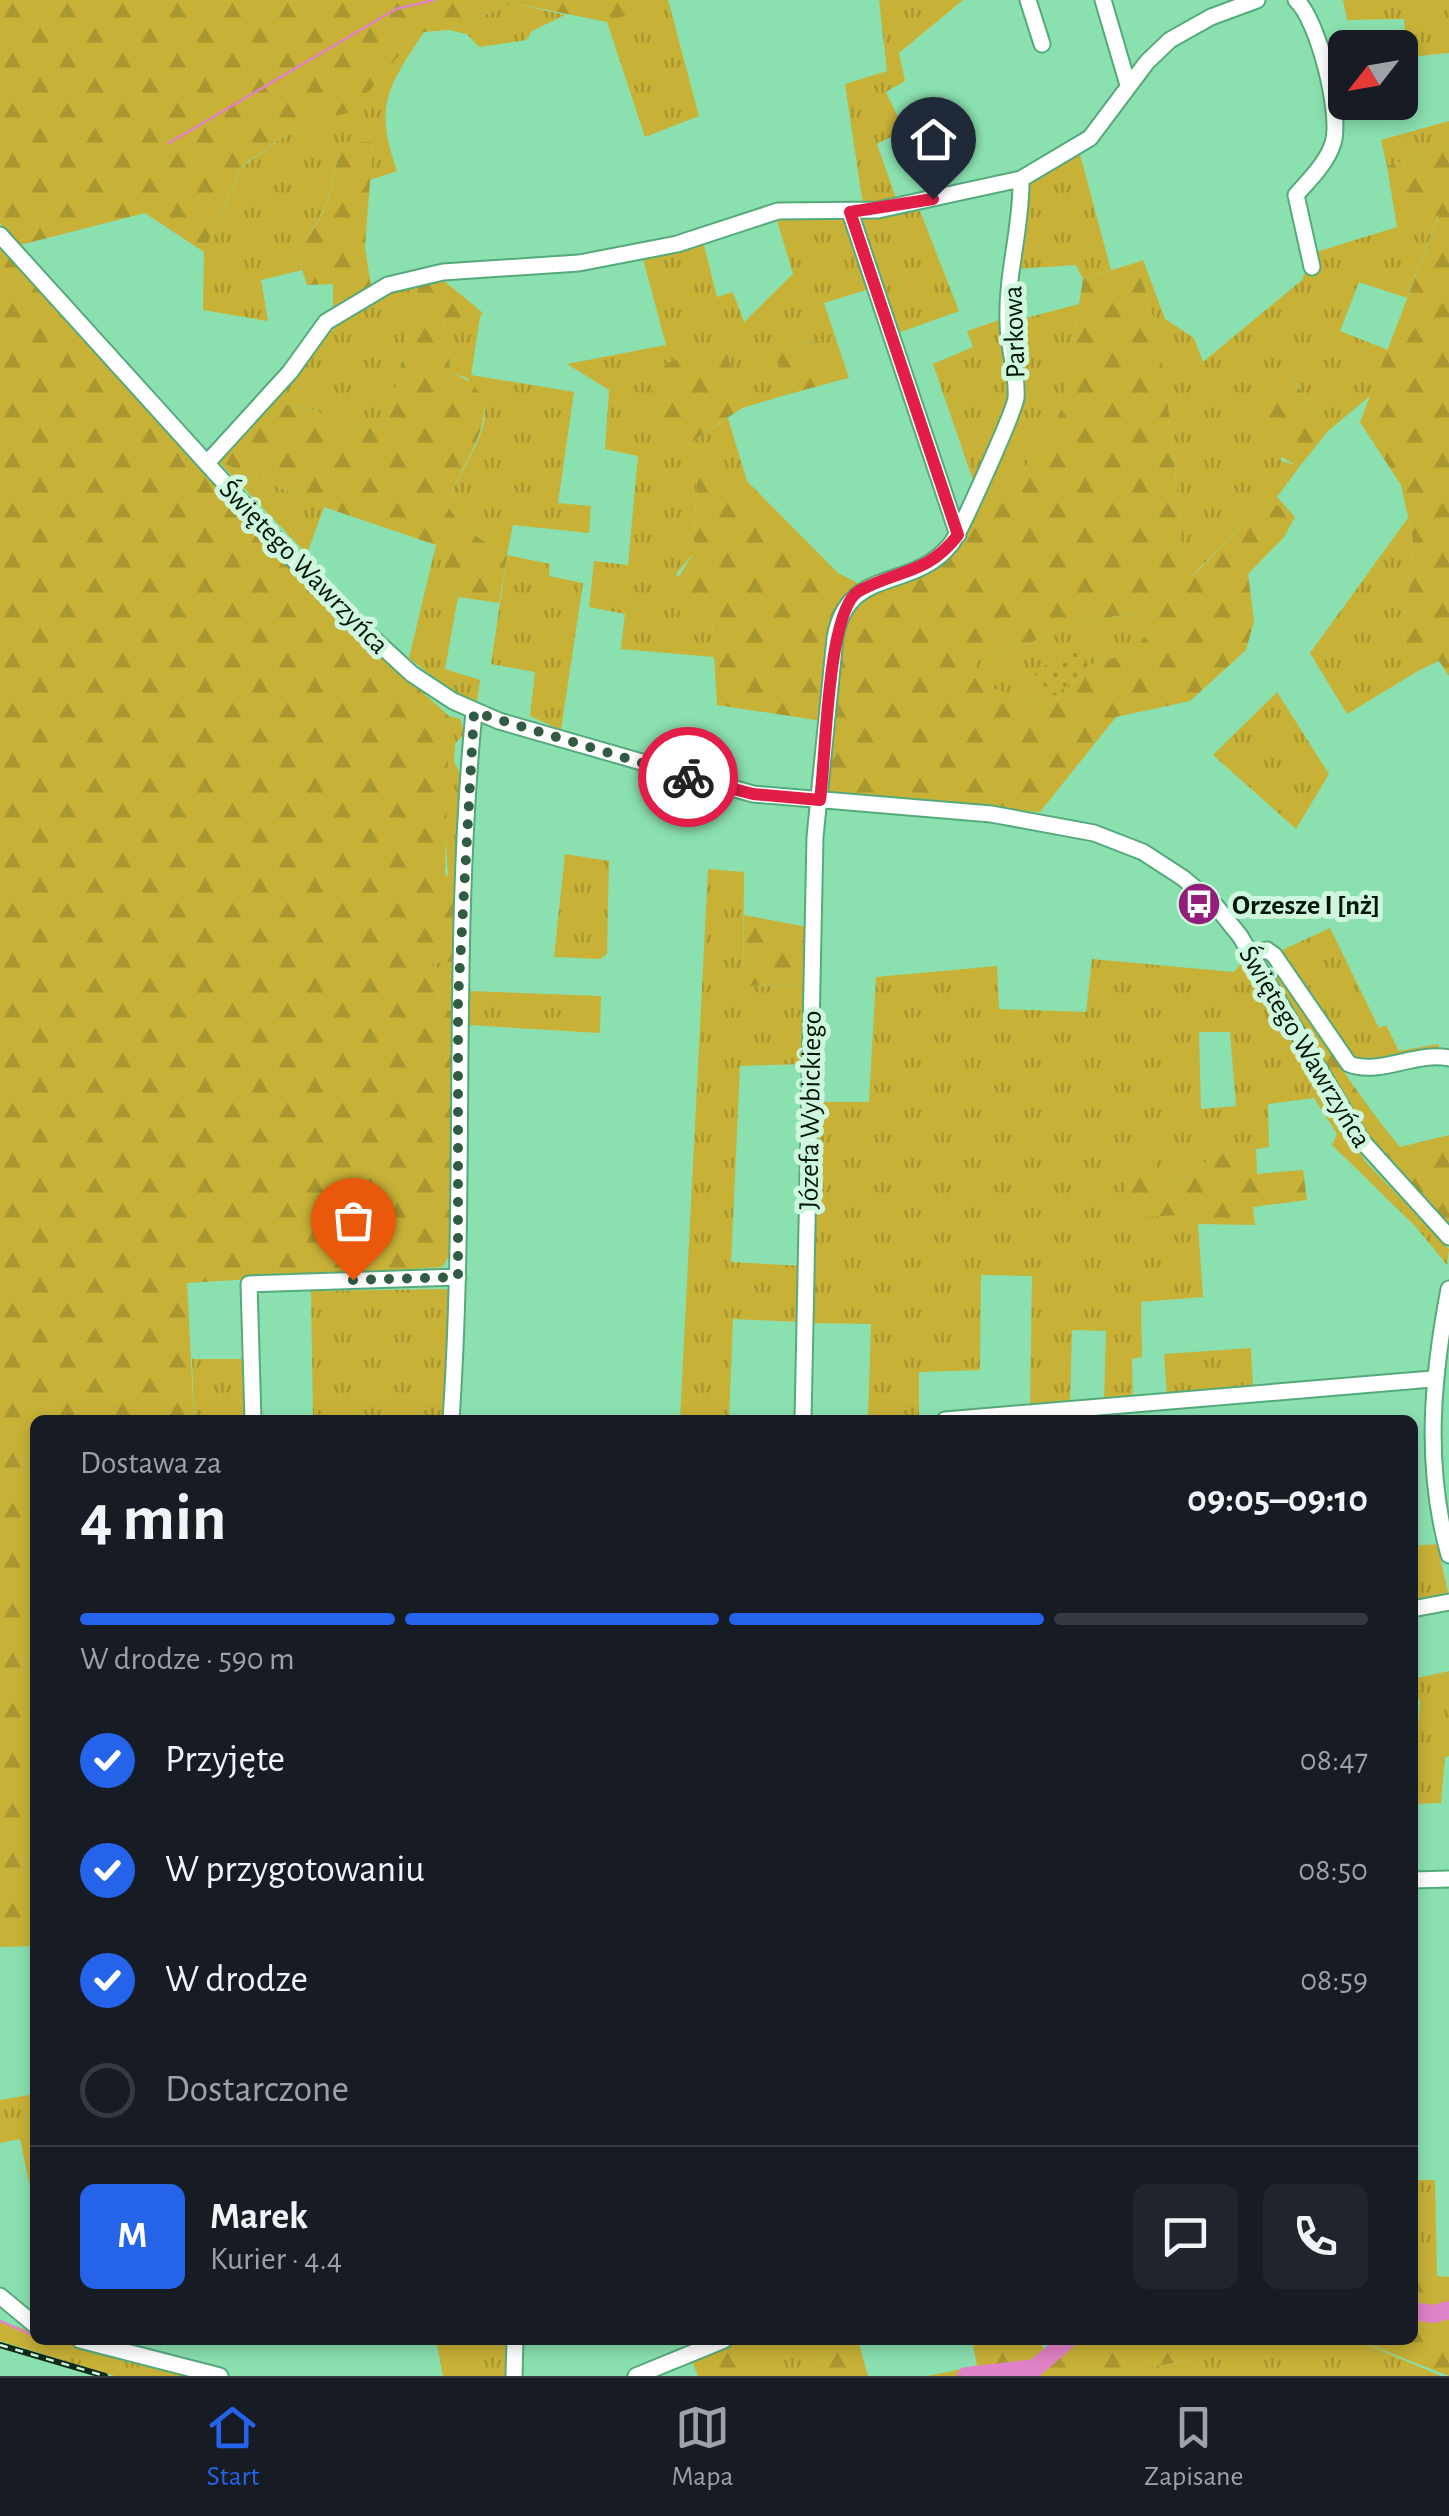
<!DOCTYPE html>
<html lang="pl">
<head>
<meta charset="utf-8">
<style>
	:root { --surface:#171b24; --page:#20242c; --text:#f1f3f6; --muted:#9ea1a6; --line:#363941; --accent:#2563eb }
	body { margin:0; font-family:"Alegreya Sans",sans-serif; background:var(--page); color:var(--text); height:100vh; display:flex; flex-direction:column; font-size:38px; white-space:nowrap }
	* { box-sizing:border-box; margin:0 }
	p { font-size:32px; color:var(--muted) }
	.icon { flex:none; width:55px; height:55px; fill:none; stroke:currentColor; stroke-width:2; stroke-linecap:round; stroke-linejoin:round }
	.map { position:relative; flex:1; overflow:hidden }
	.side { position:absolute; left:30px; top:1415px; width:1388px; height:930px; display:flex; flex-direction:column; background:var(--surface); border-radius:15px; box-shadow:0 5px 15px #0003 }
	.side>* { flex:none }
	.needle { width:65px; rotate:239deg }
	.fabs { position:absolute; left:1328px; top:30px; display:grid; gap:20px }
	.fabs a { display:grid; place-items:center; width:90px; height:90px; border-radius:15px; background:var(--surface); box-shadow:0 5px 15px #0003; font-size:50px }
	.pin { position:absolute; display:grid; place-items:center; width:85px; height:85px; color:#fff; margin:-102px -42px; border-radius:50% 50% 50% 0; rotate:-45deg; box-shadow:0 0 10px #0007 }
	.pin .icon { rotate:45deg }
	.courier { position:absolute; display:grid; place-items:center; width:100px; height:100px; margin:-50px; border:8px solid #e11d48; border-radius:50%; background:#fff; color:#222; box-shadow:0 2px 12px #0007 }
	.headline em { font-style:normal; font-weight:700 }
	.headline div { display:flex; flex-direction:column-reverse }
	.headline { display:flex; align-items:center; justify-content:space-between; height:170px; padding:0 50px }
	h1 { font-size:65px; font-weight:700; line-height:75px }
	.bar { display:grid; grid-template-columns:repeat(4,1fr); gap:15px 10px; align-content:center; height:120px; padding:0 50px }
	.bar i { height:12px; border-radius:8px; background:var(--line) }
	.bar .active { background:var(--accent) }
	.bar p { grid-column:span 4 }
	.line { display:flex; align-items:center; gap:25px; padding:0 50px; border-top:2px solid var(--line) }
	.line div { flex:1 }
	.round { display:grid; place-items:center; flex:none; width:105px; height:105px; border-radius:15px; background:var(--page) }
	ol { padding:0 50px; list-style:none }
	li { display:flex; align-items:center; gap:30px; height:110px }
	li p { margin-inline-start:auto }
	li .icon { padding:10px; border-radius:50%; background:var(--accent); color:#fff; stroke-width:4 }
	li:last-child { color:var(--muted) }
	li i { width:55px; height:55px; border:5px solid var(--line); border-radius:50% }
	.menu { display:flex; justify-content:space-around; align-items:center; height:140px; border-top:2px solid var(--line); background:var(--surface); font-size:28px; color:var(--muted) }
	.menu a { display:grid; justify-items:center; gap:5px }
	.menu .active { color:var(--accent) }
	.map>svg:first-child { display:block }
	.grass { fill:url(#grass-tufts); fill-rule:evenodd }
	.forest { fill:url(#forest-firs); fill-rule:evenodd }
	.park { fill:url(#park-dots) }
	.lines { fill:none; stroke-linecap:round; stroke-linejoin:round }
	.stream { stroke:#e082c7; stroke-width:2.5 }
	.river { stroke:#e082c7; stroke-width:18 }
	.minor-casing { stroke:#55aa7c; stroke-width:19 }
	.minor { stroke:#fff; stroke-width:15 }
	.rail-casing { stroke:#0f2a19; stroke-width:6 }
	.rail { stroke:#cef7dd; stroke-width:2.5; stroke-dasharray:8; stroke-linecap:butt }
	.done { stroke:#315b42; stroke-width:10; stroke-dasharray:0 18 }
	.route { stroke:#e11d48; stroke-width:12 }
	.labels { text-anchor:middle; stroke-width:10; stroke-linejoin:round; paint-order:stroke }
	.street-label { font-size:28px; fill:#001407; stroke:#cef7dd }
	.poi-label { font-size:28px; font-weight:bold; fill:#001407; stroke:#cef7dd; text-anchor:start }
</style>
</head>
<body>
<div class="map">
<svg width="1449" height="2376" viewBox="0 0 1449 2376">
	<defs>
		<pattern id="grass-tufts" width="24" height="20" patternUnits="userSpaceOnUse" patternTransform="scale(2.5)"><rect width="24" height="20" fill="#c8b137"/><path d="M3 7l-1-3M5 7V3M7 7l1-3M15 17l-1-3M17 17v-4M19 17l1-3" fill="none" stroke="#aa972f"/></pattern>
		<pattern id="forest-firs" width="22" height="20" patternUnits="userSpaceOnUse" patternTransform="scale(2.5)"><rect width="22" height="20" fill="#c8b137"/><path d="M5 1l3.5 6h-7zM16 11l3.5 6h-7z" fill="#aa972f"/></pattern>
		<pattern id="park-dots" width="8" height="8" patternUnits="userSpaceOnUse" patternTransform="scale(2.5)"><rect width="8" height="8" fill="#c8b137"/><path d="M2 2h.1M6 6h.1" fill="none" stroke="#aa972f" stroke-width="1.8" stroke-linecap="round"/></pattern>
	</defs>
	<rect width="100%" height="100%" fill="#8be0af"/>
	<path class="grass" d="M659 0H668L699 116 645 137 607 22Z
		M879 0H963L899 53 905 81 886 92 904 130 877 144 897 201 863 205 845 84 887 71Z
		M1343 0H1449V53L1407 57 1404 19 1347 20Z
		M512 3 565 15 532 31 526 40 479 47 467 34 449 30Z
		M424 32C387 88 374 106 397 171L370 180 373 142H341C332 178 329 227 294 244L302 270 261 280 268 321 203 310 204 252 242 167 302 123 352 111 409 43Z
		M1449 121V146L1387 166 1381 140Z
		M1080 154 1111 270 1083 279 1076 265 1016 269 1026 182 1033 174Z
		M920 211 959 311 895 334 857 217Z
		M1439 214 1407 298 1359 282 1340 331 1388 350 1370 396 1328 431 1292 377 1281 461 1300 466 1277 497 1295 517 1272 502 1257 509 1194 574 1182 567C1182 528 1177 491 1173 452 1166 386 1161 324 1135 263L1143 260 1165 319 1194 338 1203 362 1302 280 1313 253Z
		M847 215 869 289 824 303 849 378 833 382 820 340 775 350 786 395 742 408 728 356 687 445 728 418 747 481 838 573 698 456 693 554 676 574 712 622 714 657 621 649 625 614 589 607 594 561 628 565 638 456 605 449 609 390 567 364 666 345 642 255 703 241 717 297 733 292 744 322 793 274 776 217Z
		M419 283 388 423 331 435 318 410 269 402C310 352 352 295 419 283Z
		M1079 304 1063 407 1020 476H990L1015 417 1011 322Z
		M480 317 471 375 574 392 558 503 591 506 589 533 513 525 507 555 550 564 549 576 583 583 561 730 530 716 535 672 491 664 507 556 462 527 448 506C454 476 491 433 484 407 482 398 472 387 467 378L451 373 444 320Z
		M1002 319 1011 398 974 483 933 364 973 347 967 331Z
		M218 461 324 507 307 554Z
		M1408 518 1413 540 1404 642 1418 671 1347 714 1310 653Z
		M436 545 445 557 442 579 458 597 445 669 480 680 477 703 444 685 409 658Z
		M1127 614 1143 616 1150 630C1134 651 1122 659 1096 661L1050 706 983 686 973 676V667L989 650 1025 645 1069 625Z
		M1277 692 1329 774 1296 829 1213 755Z
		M449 716 460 719 465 734 455 743 454 762 464 780 455 1010 441 1013 432 963 453 961 444 810Z
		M565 854 609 861 607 954 600 959 554 957Z
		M708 869 744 872 743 986 807 985 806 1064 740 1066 731 1262 803 1266 800 1322 733 1319 729 1420H680Z
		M1330 928 1379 1028 1386 1025 1399 1051 1438 1044 1442 1053 1357 1062 1278 952Z
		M1092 959 1234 972 1243 961 1365 1161 1449 1249 1447 1265 1416 1227 1332 1145 1337 1134 1314 1098 1268 1104 1269 1147 1212 1156 1186 1180 1153 1174 1133 1159 1181 1215 1198 1224 1203 1297 1141 1302 1142 1357 1132 1359 1133 1399 1104 1403 1106 1331 1072 1330 1070 1404 1030 1405 1032 1276 981 1275 980 1370 919 1372V1416L868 1418 871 1324 811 1323 817 1102H869L876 977 997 966 999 1009 1086 1012ZM1199 1032H1230L1236 1106 1201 1109Z
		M469 991 601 996 600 1033 469 1025Z
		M446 1289 453 1296 442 1420H313L311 1291Z
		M1251 1348 1253 1388 1167 1396 1164 1354Z
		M192 1359H248L250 1420H194Z
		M1437 1544 1449 1597 1413 1604V1546Z
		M1449 1671V1756L1445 1757 1441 1803 1413 1804 1420 1699H1413V1679Z
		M35 2094V2211L20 2139 0 2143V2100Z
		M1412 2180H1435L1437 2276 1413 2274Z
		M0 2322 35 2332V2340H65L206 2376H115L0 2341Z
		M436 2340H508V2376H443Z
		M737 2340H821L818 2360 804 2376H757Z
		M1202 2340H1357L1441 2376H1090L1199 2359Z"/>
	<path class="forest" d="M0 0H659V4L607 22 512 3 449 30 424 32 409 43 352 112 302 123 242 166 204 252 145 213 20 245 0 223Z
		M341 142H373L365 247 371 286 333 311V284L307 285 294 244C330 227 332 178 341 142Z
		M1449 146V676L1439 661 1418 671 1404 642 1413 540 1401 485 1360 422 1439 215 1397 227 1387 166Z
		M0 247 313 594 449 716 445 874 458 885 453 962 432 963 441 1012 455 1010 453 1251 442 1267 187 1283 194 1420H35V1946L0 1947Z
		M1135 263C1161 324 1166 386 1173 452 1177 491 1182 528 1182 567L1195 574 1257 509 1271 501 1295 517 1284 537 1248 574 1254 621 1246 650 1190 701 1116 717 1040 812 822 795V721L717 705 712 622 681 615 672 587 693 554 698 455 838 573 869 589 931 568 990 476H1020L1063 407 1083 279ZM1127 614 1143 616 1150 630C1134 651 1122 659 1096 661L1050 706 984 686 974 677 973 667 989 650 1025 645 1069 625Z
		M443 280 483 313 480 317 444 321 451 373C523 398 456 464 448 506L462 527 507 556 499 603 458 597 442 579 445 557 436 545 324 507 218 461 269 402 318 410 331 435 388 423 419 283Z
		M821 340 833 382 786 395 774 350Z
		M718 344 728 356 742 408 687 445C658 421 648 407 652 369Z
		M1291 376 1328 431 1300 466C1267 457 1266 427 1257 396Z
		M744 915 807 927V985L743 986Z
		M1280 974C1319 1034 1355 1093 1400 1147L1449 1135V1228L1385 1161 1345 1103 1271 975Z
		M1256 1149 1257 1174 1303 1170 1307 1200 1253 1207 1255 1225 1198 1224 1181 1215 1129 1218 1123 1203 1133 1159 1146 1153 1154 1157 1153 1174 1186 1180 1212 1156Z
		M1413 2274 1449 2277V2376L1357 2340H1412Z
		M737 2340 757 2376H698L692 2361Z
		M821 2340H858L868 2376H804L818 2360Z
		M972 2340H1041L1044 2352 1058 2340H1202L1200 2359 1090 2376H927L977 2366Z"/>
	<path class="park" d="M1071 644 1089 667 1053 697 1035 674Z"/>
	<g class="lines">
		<path class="stream" d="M169 143 396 9 434 0
			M0 2321 35 2336"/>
		<path class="river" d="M1412 2311 1434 2314 1449 2310
			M966 2376 1035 2368 1068 2340"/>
		<g class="minor-casing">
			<path id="minor" d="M1028 0 1042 44
				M1103 0 1128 85
				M1296 0C1318 19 1342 115 1333 143 1327 163 1309 180 1296 195L1312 267
				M850 212 958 535
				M0 235 325 594 412 674 453 701 499 721 753 794 991 814 1094 833 1143 852 1183 878 1215 905 1240 936 1362 1141 1449 1237
				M207 463 290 372 326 322 388 285 443 272 579 263 677 244 778 211 878 210 1021 179 1090 138 1147 62 1170 40 1211 17 1257 0
				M1250 953 1267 950 1274 955 1349 1064C1380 1076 1416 1051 1449 1058
				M1449 1289C1432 1378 1424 1466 1449 1555
				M253 1420 249 1284 458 1277
				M451 1420C467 1184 451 947 474 712
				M803 1420 815 837 835 638C848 564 912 593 951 544 960 533 1014 412 1016 398 1018 374 1008 347 1008 323 1006 274 1022 227 1021 179
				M945 1420 1432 1379
				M1412 1609 1449 1602
				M1412 1880 1449 1879
				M0 2296 35 2325
				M80 2340 220 2376
				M514 2376 515 2340
				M636 2376 724 2340"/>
		</g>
		<use href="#minor" class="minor"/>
		<g class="rail-casing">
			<path id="rail" d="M0 2345 105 2376"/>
		</g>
		<use href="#rail" class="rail"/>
	</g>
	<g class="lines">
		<path class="done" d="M353 1280 458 1277V1000L474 712 688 777"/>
		<path class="route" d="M688 777 753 794 820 800C826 758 827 609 859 591 899 569 927 575 958 535L850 212 933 199"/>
	</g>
	<defs>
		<g id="bus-disc" transform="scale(2.25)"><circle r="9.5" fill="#931d7b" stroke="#cef7dd"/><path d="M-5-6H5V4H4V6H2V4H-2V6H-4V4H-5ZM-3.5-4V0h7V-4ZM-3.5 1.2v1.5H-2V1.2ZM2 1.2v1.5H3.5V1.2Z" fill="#fff"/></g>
	</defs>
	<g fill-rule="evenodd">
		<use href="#bus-disc" x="1199" y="904"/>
	</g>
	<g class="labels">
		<g class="street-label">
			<text transform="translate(1013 332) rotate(-92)" y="10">Parkowa</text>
			<text transform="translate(305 566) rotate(46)" y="10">Świętego Wawrzyńca</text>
			<text transform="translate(1306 1046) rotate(59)" y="10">Świętego Wawrzyńca</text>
			<text transform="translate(809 1110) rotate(-89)" y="10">Józefa Wybickiego</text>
		</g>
		<g class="poi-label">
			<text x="1232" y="914">Orzesze I [nż]</text>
		</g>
	</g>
</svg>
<div class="fabs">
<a><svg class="needle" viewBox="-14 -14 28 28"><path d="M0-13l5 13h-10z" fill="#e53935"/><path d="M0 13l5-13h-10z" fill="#9ea1a6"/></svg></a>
</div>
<div class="pin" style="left:353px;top:1280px;background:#ea580c"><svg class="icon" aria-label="bag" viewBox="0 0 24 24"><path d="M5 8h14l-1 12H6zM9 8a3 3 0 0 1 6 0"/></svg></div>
<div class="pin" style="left:933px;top:199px;background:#1f2937"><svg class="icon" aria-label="home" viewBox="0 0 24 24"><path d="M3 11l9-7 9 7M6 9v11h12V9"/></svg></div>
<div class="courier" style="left:688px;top:777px"><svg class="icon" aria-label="bike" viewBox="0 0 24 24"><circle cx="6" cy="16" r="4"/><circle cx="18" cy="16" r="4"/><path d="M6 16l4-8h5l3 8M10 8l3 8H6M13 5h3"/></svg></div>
<section class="side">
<div class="headline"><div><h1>4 min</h1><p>Dostawa za</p></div><em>09:05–09:10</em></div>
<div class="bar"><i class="active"></i><i class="active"></i><i class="active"></i><i></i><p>W drodze · 590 m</p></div>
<ol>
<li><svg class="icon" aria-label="check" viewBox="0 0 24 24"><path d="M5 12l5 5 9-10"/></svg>Przyjęte<p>08:47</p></li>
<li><svg class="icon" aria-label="check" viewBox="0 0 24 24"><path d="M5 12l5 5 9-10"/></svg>W przygotowaniu<p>08:50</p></li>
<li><svg class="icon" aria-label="check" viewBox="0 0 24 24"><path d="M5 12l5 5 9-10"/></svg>W drodze<p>08:59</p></li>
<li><i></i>Dostarczone</li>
</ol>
<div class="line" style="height:180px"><b class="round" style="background:var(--accent);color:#fff">M</b><div><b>Marek</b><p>Kurier · 4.4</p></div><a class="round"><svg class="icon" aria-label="chat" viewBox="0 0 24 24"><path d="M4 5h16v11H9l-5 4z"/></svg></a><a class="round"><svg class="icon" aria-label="phone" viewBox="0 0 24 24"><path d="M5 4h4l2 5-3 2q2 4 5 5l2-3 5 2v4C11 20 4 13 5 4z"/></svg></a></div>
</section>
</div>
<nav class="menu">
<a class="active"><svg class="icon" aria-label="home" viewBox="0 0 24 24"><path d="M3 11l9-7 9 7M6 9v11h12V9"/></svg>Start</a>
<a><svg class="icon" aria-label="map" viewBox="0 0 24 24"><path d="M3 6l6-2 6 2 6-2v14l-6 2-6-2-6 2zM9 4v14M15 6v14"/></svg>Mapa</a>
<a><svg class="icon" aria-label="saved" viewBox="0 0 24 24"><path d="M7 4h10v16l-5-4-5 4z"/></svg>Zapisane</a>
</nav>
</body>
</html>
